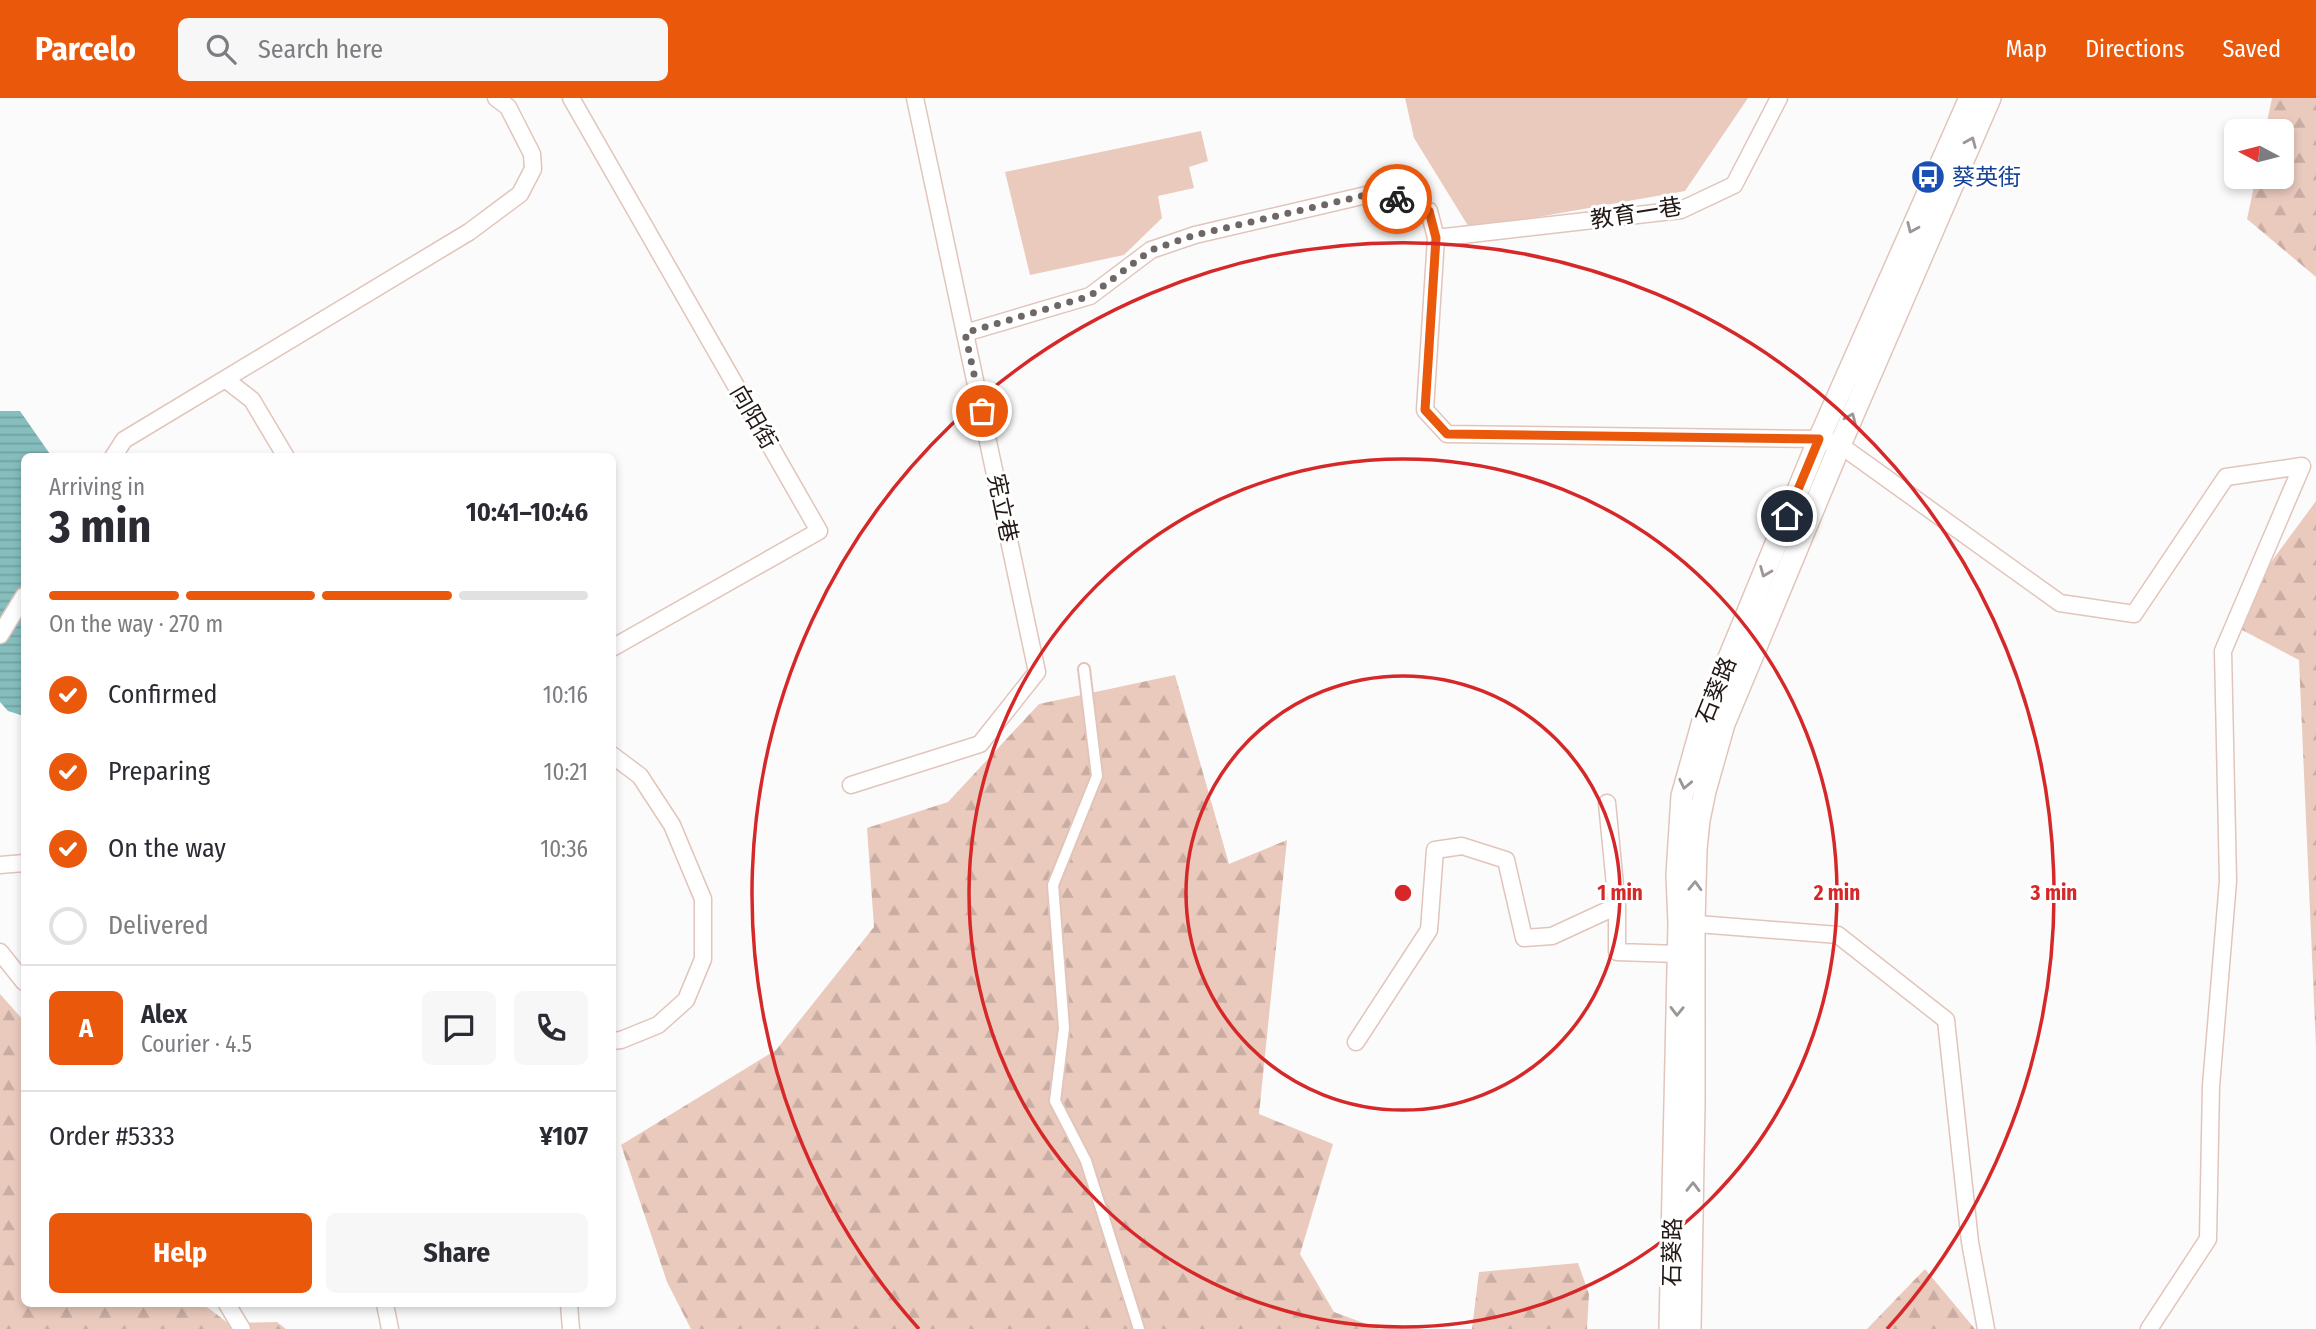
<!DOCTYPE html>
<html lang="en">
<head>
<meta charset="utf-8">
<style>
	:root { --surface:#fff; --page:#f7f7f7; --text:#2b2b33; --muted:#7c7c81; --line:#e1e1e2; --accent:#ea580c }
	body { margin:0; font-family:"Fira Sans Condensed","Noto Sans SC",sans-serif; background:var(--page); color:var(--text); height:100vh; display:flex; flex-direction:column; font-size:26px; white-space:nowrap }
	* { box-sizing:border-box; margin:0 }
	p { font-size:23px; color:var(--muted) }
	.icon { flex:none; width:38px; height:38px; fill:none; stroke:currentColor; stroke-width:2; stroke-linecap:round; stroke-linejoin:round }
	.map { position:relative; flex:1; overflow:hidden }
	.drawer { position:absolute; left:21px; top:355px; width:595px; height:854px; display:flex; flex-direction:column; background:var(--surface); border-radius:10px; box-shadow:0 4px 10px #0003 }
	.drawer>* { flex:none }
	.needle { width:46px; rotate:277deg }
	.fabs { position:absolute; left:2224px; top:21px; display:grid; gap:14px }
	.fabs a { display:grid; place-items:center; width:70px; height:70px; border-radius:10px; background:var(--surface); box-shadow:0 4px 10px #0003; font-size:35px }
	.pin { position:absolute; display:grid; place-items:center; width:60px; height:60px; color:#fff; margin:-30px; border:4px solid #fff; border-radius:50%; box-shadow:0 2px 7px #0007 }
	.courier { position:absolute; display:grid; place-items:center; width:70px; height:70px; margin:-35px; border:5px solid #ea580c; border-radius:50%; background:#fff; color:#222; box-shadow:0 2px 9px #0007 }
	.summary em { font-style:normal; font-weight:700 }
	.summary div { display:flex; flex-direction:column-reverse }
	.summary { display:flex; align-items:center; justify-content:space-between; height:119px; padding:0 28px }
	h1 { font-size:46px; font-weight:700; line-height:52px }
	.bar { display:grid; grid-template-columns:repeat(4,1fr); gap:10px 7px; align-content:center; height:84px; padding:0 28px }
	.bar i { height:9px; border-radius:5px; background:var(--line) }
	.bar .active { background:var(--accent) }
	.bar p { grid-column:span 4 }
	.line { display:flex; align-items:center; gap:18px; padding:0 28px; border-top:2px solid var(--line) }
	.line div { flex:1 }
	.round { display:grid; place-items:center; flex:none; width:74px; height:74px; border-radius:10px; background:var(--page) }
	ol { padding:0 28px; list-style:none }
	li { display:flex; align-items:center; gap:21px; height:77px }
	li p { margin-inline-start:auto }
	li .icon { padding:7px; border-radius:50%; background:var(--accent); color:#fff; stroke-width:4 }
	li:last-child { color:var(--muted) }
	li i { width:38px; height:38px; border:4px solid var(--line); border-radius:50% }
	.primary-button { display:flex; gap:14px; margin-top:auto; padding:14px 28px }
	.primary-button a { flex:1; height:80px; border-radius:10px; background:var(--accent); color:#fff; font-size:28px; font-weight:700; line-height:80px; text-align:center }
	.primary-button a+a { background:var(--page); color:var(--text) }
	header { display:flex; align-items:center; gap:42px; box-sizing:border-box; height:98px; padding:0 35px; background:var(--accent); color:#fff }
	header strong { font-size:33px }
	nav { display:flex; gap:38px; margin-inline-start:auto; font-size:24px }
	.search { width:490px; height:63px; background:var(--page); display:flex; align-items:center; gap:18px; box-sizing:border-box; padding:0 24px; border-radius:10px; color:var(--muted); font-size:26px }
	.map>svg:first-child { display:block }
	.forest { fill:url(#forest-firs) }
	.pitch { fill:#ebcabe }
	.water { fill:url(#water-rules) }
	.lines { fill:none; stroke-linecap:round; stroke-linejoin:round }
	.pedestrian-casing { stroke:#e1c5bb; stroke-width:14 }
	.minor-casing { stroke:#e1c5bb; stroke-width:19 }
	.secondary-casing { stroke:#e1c5bb; stroke-width:24 }
	.pedestrian { stroke:#fff; stroke-width:10 }
	.minor { stroke:#fff; stroke-width:16 }
	.secondary { stroke:#fff; stroke-width:21 }
	.oneway { stroke:#9c9795 }
	.done { stroke:#6e6765; stroke-width:7; stroke-dasharray:0 12.6 }
	.route { stroke:#ea580c; stroke-width:9 }
	.ring { fill:none; stroke:#d62828; stroke-width:3.5 }
	.labels { text-anchor:middle; stroke-width:6; stroke-linejoin:round; paint-order:stroke }
	.transit-label { font-size:23px; fill:#164399; stroke:#fff; text-anchor:start }
	.street-label { font-size:23px; fill:#221814; stroke:#fff }
	.centre { fill:#d62828; stroke:#fff; stroke-width:3.5 }
	.ring-label { font-size:21px; text-anchor:middle; font-weight:bold; fill:#d62828; stroke:#fff; stroke-width:6; stroke-linejoin:round; paint-order:stroke }
</style>
</head>
<body>
<header>
<strong>Parcelo</strong>
<div class="search"><svg class="icon" aria-label="search" viewBox="0 0 24 24"><circle cx="10" cy="10" r="6"/><path d="M15 15l6 6"/></svg>Search here</div>
<nav><a>Map</a><a>Directions</a><a>Saved</a></nav>
</header>
<div class="map">
<svg width="2316" height="1231" viewBox="0 0 2316 1231">
	<defs>
		<pattern id="forest-firs" width="22" height="20" patternUnits="userSpaceOnUse" patternTransform="scale(1.75)"><rect width="22" height="20" fill="#ebcabe"/><path d="M5 1l3.5 6h-7zM16 11l3.5 6h-7z" fill="#c9ada2"/></pattern>
		<pattern id="water-rules" width="6" height="5" patternUnits="userSpaceOnUse" patternTransform="scale(1.75)"><rect width="6" height="5" fill="#86bdbd"/><path d="M0 2.5h6" fill="none" stroke="#73a2a2"/></pattern>
	</defs>
	<rect width="100%" height="100%" fill="#fbfbfb"/>
	<path class="forest" d="M2272 0H2316V179L2247 121 2256 79H2282V33H2265Z
		M2316 403V949L2299 562 2227 524Z
		M1175 577 1229 766 1287 742 1259 1016 1333 1046 1300 1156 1334 1214 1380 1231H691L667 1184 621 1047 776 952 874 829 867 730 948 704 1039 606Z
		M0 896 24 923V1206H203L228 1225 277 1224 286 1231H0Z
		M1578 1165 1589 1196 1587 1231H1472L1479 1174Z
		M1925 1171 1975 1231H1867Z"/>
	<path class="pitch" d="M1405 0H1748L1685 93 1470 131 1414 40Z
		M1201 33 1208 63 1189 69 1194 90 1158 98 1162 120 1124 157 1030 177 1005 74Z"/>
	<path class="water" d="M0 313H20L52 359H24V618L8 613 0 604Z"/>
	<g class="lines">
		<g class="pedestrian-casing">
			<path id="pedestrian" d="M1084 571 1097 678 1053 787 1064 930 1055 1003 1086 1063 1139 1231"/>
		</g>
		<g class="minor-casing">
			<path id="minor" d="M571 0 819 433 612 550
				M1436 140 1681 112 1734 87 1779 0
				M965 235 1090 198 1151 152 1195 137 1379 94 1429 113 1436 140 1425 312 1447 336 1819 341 1840 347 2060 505 2134 516 2226 379 2302 368 2223 553 2228 783 2211 988 2208 1141 2149 1231
				M225 281 252 302 286 359
				M113 359 124 342 469 134 520 96 533 71 532 56 508 9 496 0
				M0 537 24 498
				M612 657 640 678 672 727 703 801V861L686 902 658 927 621 942 612 943
				M851 687 980 646 1037 574 915 0
				M1607 705 1617 808V854L1678 856
				M0 767 24 765
				M1685 825 1838 837 1946 922 1970 1144 1986 1231
				M0 854 24 884
				M1356 944 1429 832 1435 752 1462 748 1506 762 1524 840 1552 838 1617 808
				M227 1206 242 1231
				M385 1206 390 1231
				M569 1206 571 1231"/>
		</g>
		<g class="secondary-casing">
			<path id="secondary" d="M1670 1231 1679 825 1677 777 1682 698 1703 623 1819 341 1970 0
				M1690 1231 1694 1006V825L1696 751 1699 722 1705 693 1724 626 1840 347 1990 0"/>
		</g>
		<use href="#pedestrian" class="pedestrian"/>
		<use href="#minor" class="minor"/>
		<use href="#secondary" class="secondary"/>
	</g>
	<defs><path id="oneway-chevron" d="M-2-3.5L2.5 0L-2 3.5" fill="none" stroke-width="1.6" stroke-linecap="round" stroke-linejoin="round" transform="scale(1.75)"/></defs>
	<g class="oneway">
		<use href="#oneway-chevron" transform="translate(1971 44) rotate(-67)"/>
		<use href="#oneway-chevron" transform="translate(1912 130) rotate(114)"/>
		<use href="#oneway-chevron" transform="translate(1851 320) rotate(-67)"/>
		<use href="#oneway-chevron" transform="translate(1765 474) rotate(112)"/>
		<use href="#oneway-chevron" transform="translate(1685 686) rotate(102)"/>
		<use href="#oneway-chevron" transform="translate(1695 788) rotate(-88)"/>
		<use href="#oneway-chevron" transform="translate(1677 913) rotate(91)"/>
		<use href="#oneway-chevron" transform="translate(1693 1089) rotate(-89)"/>
	</g>
	<g class="lines">
		<path class="done" d="M982 313 965 235 1090 198 1151 152 1195 137 1379 94 1397 101"/>
		<path class="route" d="M1397 101 1429 113 1436 140 1425 312 1447 336 1819 341 1787 418"/>
	</g>
	<g class="ring">
		<circle cx="1403" cy="795" r="217"/>
		<circle cx="1403" cy="795" r="434"/>
		<path d="M919 1231A651 651 0 1 1 1887 1231"/>
	</g>
	<defs>
		<g id="bus-disc" transform="scale(1.75)"><circle r="9.5" fill="#1a4fb4" stroke="#fff"/><path d="M-5-6H5V4H4V6H2V4H-2V6H-4V4H-5ZM-3.5-4V0h7V-4ZM-3.5 1.2v1.5H-2V1.2ZM2 1.2v1.5H3.5V1.2Z" fill="#fff"/></g>
	</defs>
	<g fill-rule="evenodd">
		<use href="#bus-disc" x="1928" y="79"/>
	</g>
	<g class="labels">
		<g class="transit-label">
			<text x="1952" y="87">葵英街</text>
		</g>
		<g class="street-label">
			<text transform="translate(1636 115) rotate(-9)" y="8">教育一巷</text>
			<text transform="translate(754 319) rotate(60)" y="8">向阳街</text>
			<text transform="translate(1003 410) rotate(78)" y="8">宪立巷</text>
			<text transform="translate(1716 592) rotate(-68)" y="8">石葵路</text>
			<text transform="translate(1672 1154) rotate(-89)" y="8">石葵路</text>
		</g>
	</g>
	<circle cx="1403" cy="795" r="10" class="centre"/>
	<g class="ring-label">
		<text x="1620" y="802">1 min</text>
		<text x="1837" y="802">2 min</text>
		<text x="2054" y="802">3 min</text>
	</g>
</svg>
<div class="fabs">
<a><svg class="needle" viewBox="-14 -14 28 28"><path d="M0-13l5 13h-10z" fill="#e53935"/><path d="M0 13l5-13h-10z" fill="#7c7c81"/></svg></a>
</div>
<div class="pin" style="left:982px;top:313px;background:#ea580c"><svg class="icon" aria-label="bag" viewBox="0 0 24 24"><path d="M5 8h14l-1 12H6zM9 8a3 3 0 0 1 6 0"/></svg></div>
<div class="pin" style="left:1787px;top:418px;background:#1f2937"><svg class="icon" aria-label="home" viewBox="0 0 24 24"><path d="M3 11l9-7 9 7M6 9v11h12V9"/></svg></div>
<div class="courier" style="left:1397px;top:101px"><svg class="icon" aria-label="bike" viewBox="0 0 24 24"><circle cx="6" cy="16" r="4"/><circle cx="18" cy="16" r="4"/><path d="M6 16l4-8h5l3 8M10 8l3 8H6M13 5h3"/></svg></div>
<section class="drawer">
<div class="summary"><div><h1>3 min</h1><p>Arriving in</p></div><em>10:41–10:46</em></div>
<div class="bar"><i class="active"></i><i class="active"></i><i class="active"></i><i></i><p>On the way · 270 m</p></div>
<ol>
<li><svg class="icon" aria-label="check" viewBox="0 0 24 24"><path d="M5 12l5 5 9-10"/></svg>Confirmed<p>10:16</p></li>
<li><svg class="icon" aria-label="check" viewBox="0 0 24 24"><path d="M5 12l5 5 9-10"/></svg>Preparing<p>10:21</p></li>
<li><svg class="icon" aria-label="check" viewBox="0 0 24 24"><path d="M5 12l5 5 9-10"/></svg>On the way<p>10:36</p></li>
<li><i></i>Delivered</li>
</ol>
<div class="line" style="height:126px"><b class="round" style="background:var(--accent);color:#fff">A</b><div><b>Alex</b><p>Courier · 4.5</p></div><a class="round"><svg class="icon" aria-label="chat" viewBox="0 0 24 24"><path d="M4 5h16v11H9l-5 4z"/></svg></a><a class="round"><svg class="icon" aria-label="phone" viewBox="0 0 24 24"><path d="M5 4h4l2 5-3 2q2 4 5 5l2-3 5 2v4C11 20 4 13 5 4z"/></svg></a></div>
<div class="line" style="height:91px"><div>Order #5333</div><b>¥107</b></div>
<div class="primary-button"><a>Help</a><a>Share</a></div>
</section>
</div>
</body>
</html>
